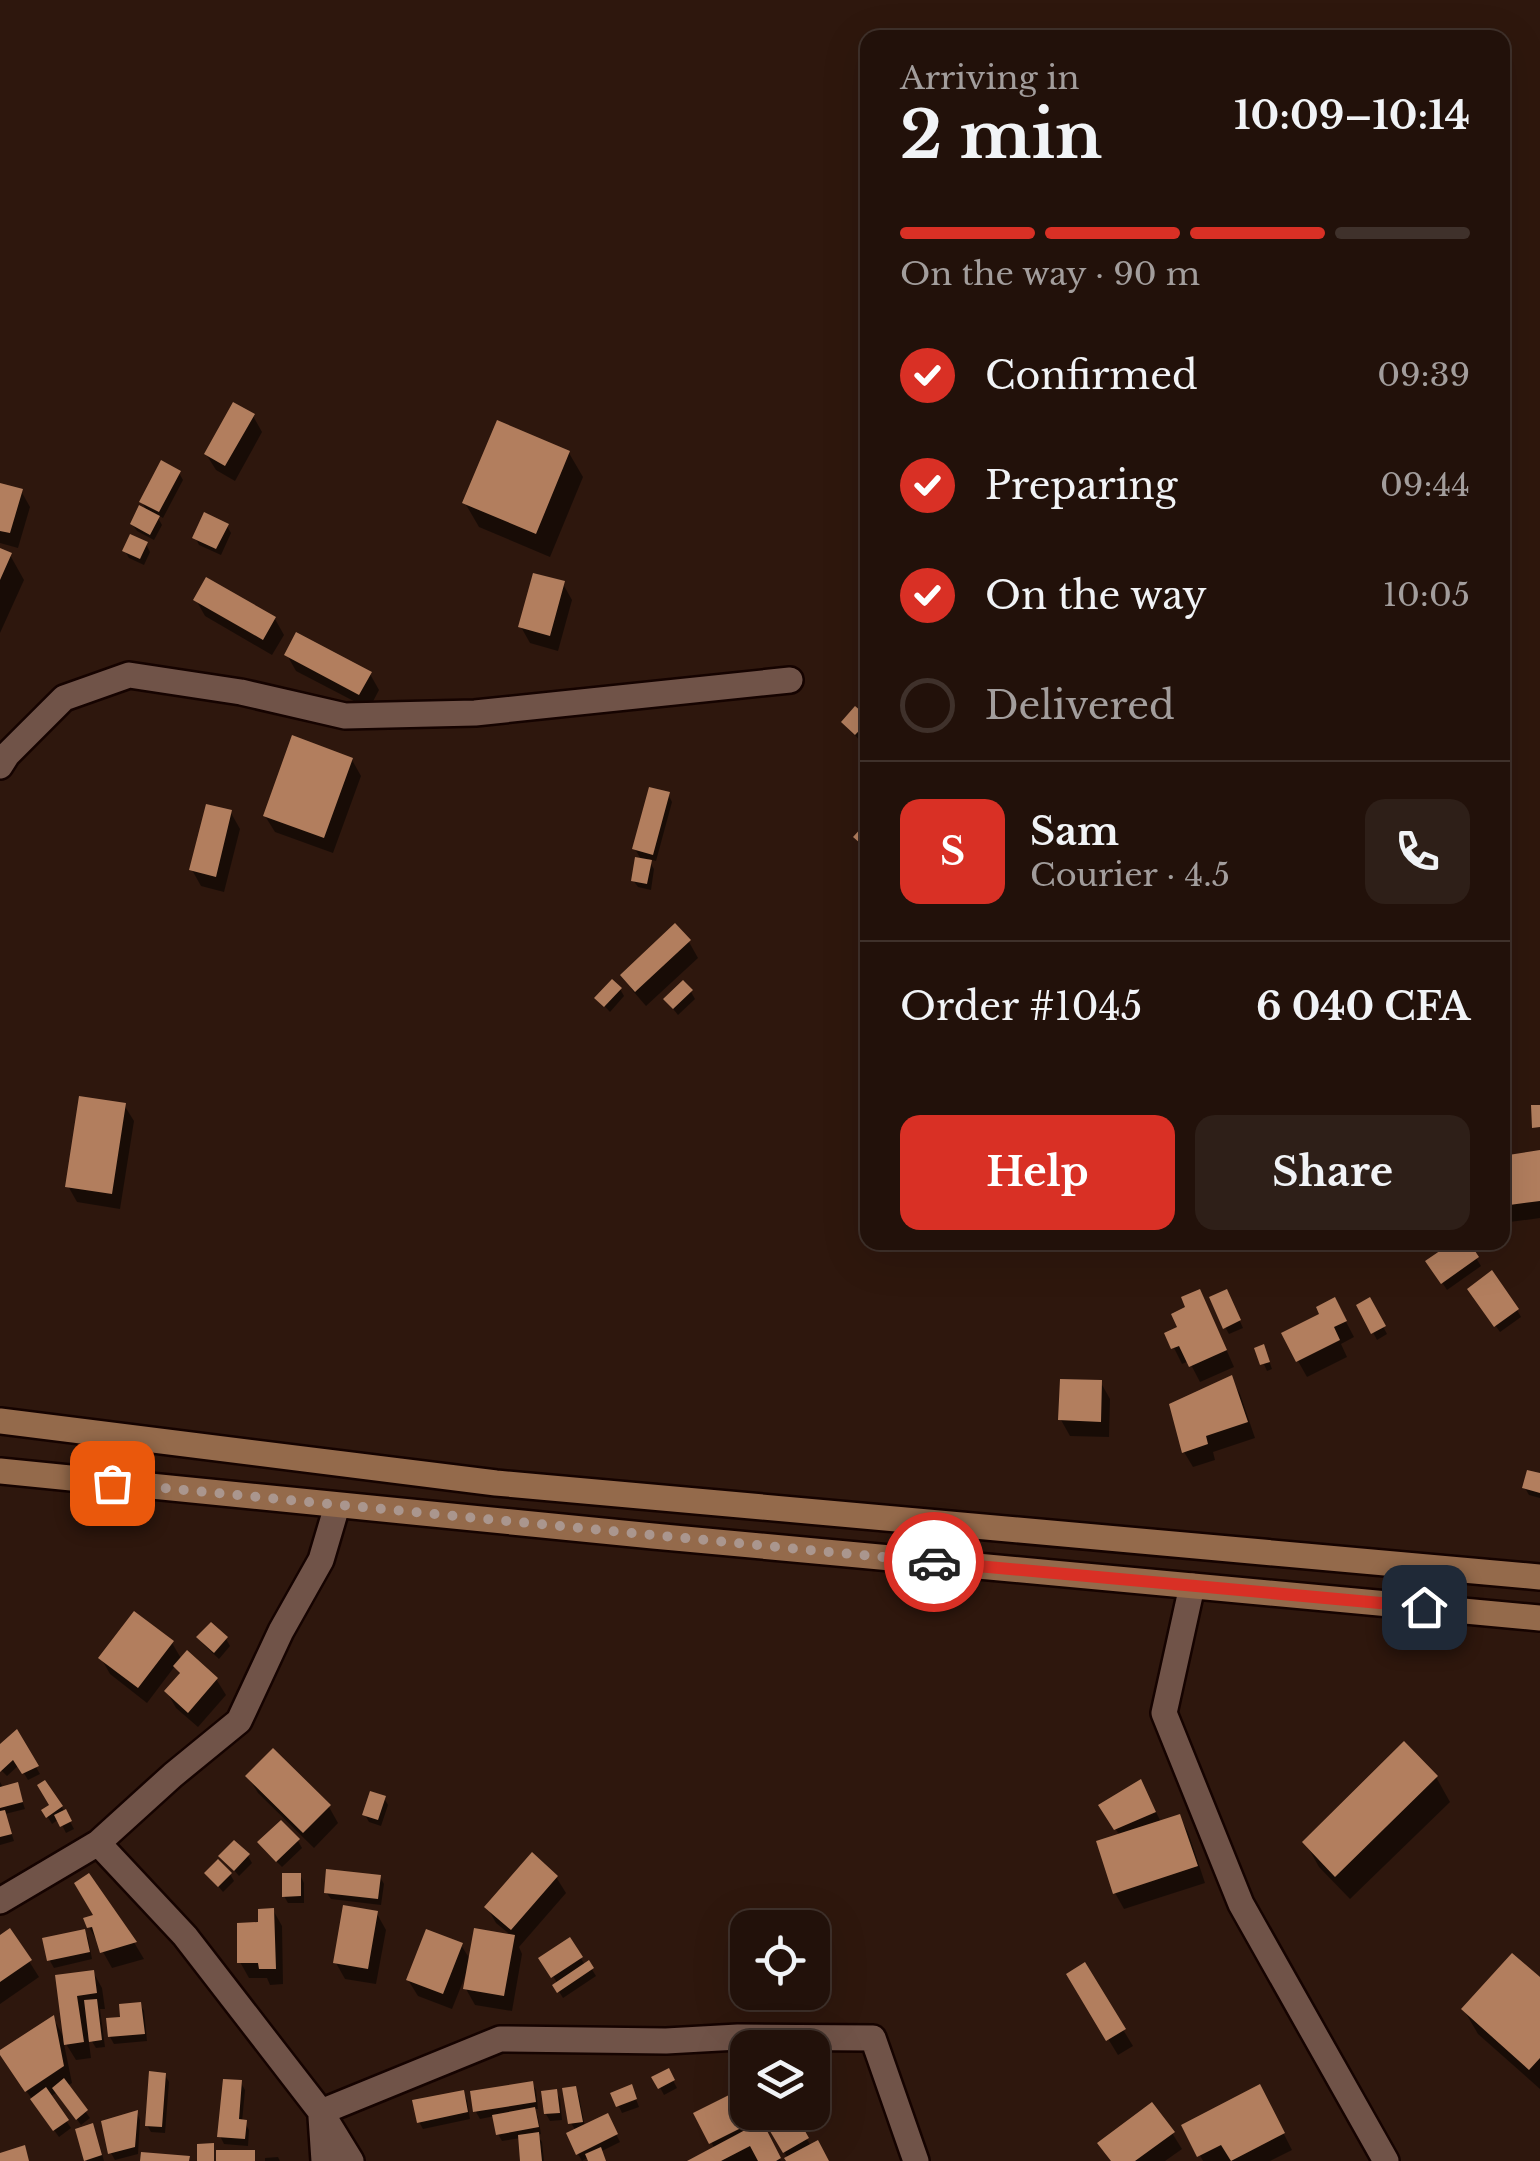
<!DOCTYPE html>
<html lang="en">
<head>
<meta charset="utf-8">
<style>
	:root { --surface:#22110a; --page:#2e1f18; --text:#f1f3f6; --muted:#a29d9c; --line:#3f312b; --accent:#d93025 }
	body { margin:0; font-family:"Libre Baskerville",serif; background:var(--page); color:var(--text); height:100vh; display:flex; flex-direction:column; font-size:38px; white-space:nowrap }
	* { box-sizing:border-box; margin:0 }
	p { font-size:32px; color:var(--muted) }
	.icon { flex:none; width:55px; height:55px; fill:none; stroke:currentColor; stroke-width:2; stroke-linecap:round; stroke-linejoin:round }
	.map { position:relative; flex:1; overflow:hidden }
	.sheet { position:absolute; left:860px; top:30px; width:650px; height:1220px; display:flex; flex-direction:column; background:var(--surface); border-radius:20px; box-shadow:0 10px 40px #0002,0 0 0 2px var(--line) }
	.sheet>* { flex:none }
	.buttons { position:absolute; left:730px; top:1910px; display:grid; gap:20px }
	.buttons a { display:grid; place-items:center; width:100px; height:100px; border-radius:20px; background:var(--surface); box-shadow:0 10px 40px #0002,0 0 0 2px var(--line); font-size:50px }
	.pin { position:absolute; display:grid; place-items:center; width:85px; height:85px; color:#fff; margin:-42px; border-radius:20px; box-shadow:0 5px 15px #0006 }
	.courier { position:absolute; display:grid; place-items:center; width:100px; height:100px; margin:-50px; border:8px solid #d93025; border-radius:50%; background:#fff; color:#222; box-shadow:0 2px 12px #0007 }
	.headline em { font-style:normal; font-weight:800 }
	.headline div { display:flex; flex-direction:column-reverse }
	.headline { display:flex; align-items:center; justify-content:space-between; height:170px; padding:0 40px }
	h1 { font-size:65px; font-weight:800; line-height:75px }
	.bar { display:grid; grid-template-columns:repeat(4,1fr); gap:15px 10px; align-content:center; height:120px; padding:0 40px }
	.bar i { height:12px; border-radius:8px; background:var(--line) }
	.bar .current { background:var(--accent) }
	.bar p { grid-column:span 4 }
	.line { display:flex; align-items:center; gap:25px; padding:0 40px; border-top:2px solid var(--line) }
	.line div { flex:1 }
	.round { display:grid; place-items:center; flex:none; width:105px; height:105px; border-radius:20px; background:var(--page) }
	ol { padding:0 40px; list-style:none }
	li { display:flex; align-items:center; gap:30px; height:110px }
	li p { margin-inline-start:auto }
	li .icon { padding:10px; border-radius:50%; background:var(--accent); color:#fff; stroke-width:4 }
	li:last-child { color:var(--muted) }
	li i { width:55px; height:55px; border:5px solid var(--line); border-radius:50% }
	.button { display:flex; gap:20px; margin-top:auto; padding:20px 40px }
	.button a { flex:1; height:115px; border-radius:20px; background:var(--accent); color:#fff; font-size:40px; font-weight:800; line-height:115px; text-align:center }
	.button a+a { background:var(--page); color:var(--text) }
	.map>svg:first-child { display:block }
	.shadow { fill:#0007 }
	.building { fill:#b27e5e }
	.lines { fill:none; stroke-linecap:round; stroke-linejoin:round }
	.street-casing { stroke:#150300; stroke-width:30 }
	.secondary-casing { stroke:#150300; stroke-width:30 }
	.street { stroke:#705348; stroke-width:25 }
	.secondary { stroke:#946a4b; stroke-width:25 }
	.done { stroke:#aa968e; stroke-width:10; stroke-dasharray:0 18 }
	.route { stroke:#d93025; stroke-width:12 }
</style>
</head>
<body>
<div class="map">
<svg width="1540" height="2161" viewBox="0 0 1540 2161">
	<rect width="100%" height="100%" fill="#2e170d"/>
	<path class="shadow" d="M253 416 262 432 235 481 216 470 206 454Z
		M569 453 583 477 550 557 479 527 465 503Z
		M179 473 183 480 163 518 156 514 162 525 154 540 137 531 132 524 148 513 142 502Z
		M0 486 21 491 30 507 18 548 0 543Z
		M227 526 231 533 221 555 199 545 195 537Z
		M146 544 150 552 144 565 129 558 125 551Z
		M0 551 10 555 24 580 0 633Z
		M563 584 572 600 558 651 530 643 521 627Z
		M196 600 275 619 284 635 272 655 205 616Z
		M287 655 370 674 379 690 369 709 296 671Z
		M868 720V732L860 741 844 722Z
		M352 760 361 776 333 853 275 832 265 816Z
		M668 794 672 802 656 861 648 859 654 869 651 890 638 887 633 880 642 861 635 849Z
		M231 813 240 829 224 892 201 886 192 870Z
		M689 942 698 958 646 1006 633 991 624 975Z
		M620 989 624 996 610 1012 597 998Z
		M691 992 695 999 678 1015 666 1000Z
		M124 1105 134 1121 120 1209 77 1202 68 1186Z
		M1540 1153V1218L1510 1222 1502 1208V1158Z
		M1466 1242 1481 1266 1447 1290 1429 1262Z
		M1474 1296 1517 1310 1521 1317 1500 1332Z
		M1230 1299 1243 1328 1229 1334 1225 1327Z
		M1369 1300 1387 1334 1377 1340 1359 1306Z
		M1208 1308 1234 1367 1200 1382 1189 1361 1182 1364 1167 1334Z
		M1343 1316 1354 1337 1341 1344 1347 1357 1307 1377 1298 1361Z
		M1257 1349 1267 1355 1272 1369 1267 1371Z
		M1231 1379 1240 1394 1255 1438 1213 1452 1215 1460 1193 1467 1184 1452Z
		M1101 1383 1110 1399 1109 1437 1070 1436 1061 1420Z
		M1540 1476V1498L1529 1495 1525 1488Z
		M199 1638 226 1639 230 1646 219 1659 204 1645Z
		M172 1643 182 1660 216 1679 226 1695 198 1727 176 1708 167 1692 181 1676 175 1666 147 1703 110 1674 101 1658Z
		M16 1733 40 1774 28 1780 19 1765 7 1776 0 1769V1748Z
		M248 1777 329 1807 338 1823 314 1848 258 1793Z
		M1436 1777 1450 1802 1350 1899 1319 1867 1305 1842Z
		M0 1782 4 1789 17 1785 25 1809 5 1814 14 1841 0 1845Z
		M44 1783 65 1812 74 1829 66 1833 59 1819 52 1824 44 1811 52 1806Z
		M384 1798 388 1805 381 1826 369 1822 365 1815Z
		M1149 1798 1161 1822 1179 1816 1188 1832 1205 1883 1124 1909 1115 1893 1120 1836 1101 1806Z
		M298 1841 302 1848 282 1867 265 1850Z
		M222 1856H248L252 1863 239 1876Z
		M207 1873 230 1874 234 1881 223 1892Z
		M300 1875 304 1883V1903H288L284 1896Z
		M89 1876 135 1944 144 1959 112 1968 89 1927 96 1917Z
		M380 1877 384 1884 381 1905 331 1899 326 1892Z
		M556 1877 566 1893 519 1947 522 1954 512 2011 475 2005 466 1989 468 1974H466L452 2009 418 1996 408 1980 461 1945 471 1961 513 1937 496 1923 487 1907Z
		M273 1910 282 1926 283 1984 270 1985 267 1978H249L240 1962Z
		M377 1914 386 1930 376 1984 345 1979 336 1963Z
		M10 1931 39 1977 0 2004V1938Z
		M84 1931 88 1938 92 1959 54 1968 50 1961 45 1940Z
		M570 1941 585 1965 588 1963 596 1976 563 1998 555 1985 558 1984 542 1959Z
		M1084 1966 1133 2046 1118 2055 1069 1975Z
		M93 1972 102 1988 105 2009H100L105 2047 96 2048 88 2035 91 2058 76 2060 63 2039 72 2083 67 2086 90 2118 81 2125 57 2092 50 2097 71 2128 59 2137 10 2068 53 2018 66 2041 58 1977Z
		M1540 1981V2089L1478 2034 1464 2010Z
		M140 2004 144 2011 147 2041 114 2044 110 2037 123 2019Z
		M668 2071 677 2088 664 2095 655 2078Z
		M165 2075 169 2082 165 2133 151 2132 147 2125Z
		M241 2083 245 2090 242 2122 245 2123 249 2130 248 2146 224 2144 220 2136Z
		M531 2083 536 2090 538 2109H534L538 2117 541 2134 537 2135 542 2142 544 2161H523L521 2138 502 2141 498 2134 495 2116 480 2119 476 2112Z
		M574 2089 579 2096 585 2127 607 2116 620 2142 600 2152 605 2161H590L589 2157 582 2161 578 2154 576 2131 571 2123Z
		M463 2092 467 2100 470 2119 423 2129 419 2122Z
		M556 2092 560 2099 562 2120 550 2121 546 2114Z
		M613 2094H634L639 2107 622 2113Z
		M730 2097 749 2131 761 2124 781 2161H692L715 2149 696 2114Z
		M1268 2103 1292 2150 1270 2161H1203L1184 2126Z
		M764 2112H802L803 2115 795 2120 811 2146 827 2161H789Z
		M137 2113 140 2120 138 2154 115 2160 111 2153Z
		M92 2126 96 2133 104 2161H87L78 2131Z
		M1172 2133 1182 2149 1165 2161H1111Z
		M278 2157 280 2161H265V2158Z"/>
	<path class="building" d="M233 402 255 414 225 466 204 454Z
		M497 420 570 451 536 534 462 503Z
		M161 460 181 471 159 512 139 502Z
		M0 483 23 489 10 533 0 531Z
		M139 505 160 516 150 535 130 524Z
		M204 512 229 524 216 549 192 538Z
		M130 534 148 542 140 559 122 551Z
		M0 548 12 553 0 580Z
		M533 573 565 581 550 636 518 627Z
		M206 577 276 617 263 640 193 600Z
		M296 632 372 672 359 695 284 655Z
		M855 706 868 717V721L855 735 841 722Z
		M292 735 353 758 324 838 263 816Z
		M649 787 670 792 653 855 632 849Z
		M206 804 232 810 216 877 189 870Z
		M863 826 868 829V850L853 837Z
		M635 857 652 860 647 884 631 881Z
		M675 923 691 940 635 992 620 975Z
		M612 979 622 988 604 1007 594 998Z
		M683 980 693 990 673 1009 663 999Z
		M79 1096 126 1103 112 1194 65 1187Z
		M1531 1105H1540V1127L1532 1128Z
		M1540 1150V1201L1502 1206V1156Z
		M1453 1242H1469L1479 1257 1441 1284 1425 1261Z
		M1492 1270 1519 1309 1494 1327 1467 1289Z
		M1200 1289 1227 1350 1189 1367 1179 1346 1171 1349 1164 1333 1177 1327 1171 1314 1185 1307 1181 1297Z
		M1227 1289 1241 1320 1223 1329 1209 1297Z
		M1335 1297 1347 1321 1334 1327 1340 1340 1296 1362 1281 1333 1319 1314 1316 1307Z
		M1370 1297 1386 1326 1371 1334 1356 1305Z
		M1264 1344 1270 1362 1260 1365 1254 1348Z
		M1232 1375 1248 1422 1206 1436 1208 1444 1182 1453 1169 1404Z
		M1060 1379 1102 1380 1101 1422 1058 1420Z
		M1527 1470 1540 1473V1493L1522 1488Z
		M134 1611 174 1641 138 1688 98 1658Z
		M211 1622 228 1637 214 1653 196 1637Z
		M187 1650 218 1678 188 1713 164 1691 180 1673 173 1666Z
		M17 1729 39 1766 22 1774 13 1760 0 1772V1744Z
		M1404 1741 1438 1776 1335 1877 1302 1842Z
		M273 1748 331 1805 303 1833 245 1776Z
		M1141 1779 1156 1812 1114 1830 1098 1805Z
		M45 1780 63 1806 46 1818 41 1810 49 1805 37 1785Z
		M18 1782 23 1802 0 1808V1787Z
		M370 1791 386 1796 378 1820 362 1815Z
		M66 1809 72 1821 60 1827 54 1815Z
		M5 1810 12 1834 0 1837V1811Z
		M1180 1814 1198 1866 1113 1894 1096 1841Z
		M281 1820 300 1839 276 1862 257 1842Z
		M234 1840 250 1854 234 1871 218 1856Z
		M532 1852 558 1876 511 1930 484 1907Z
		M218 1859 232 1873 218 1887 204 1873Z
		M326 1869 381 1875 378 1899 324 1893Z
		M89 1873 137 1942 100 1953 92 1927 87 1928 83 1918 93 1915 74 1883Z
		M282 1873H301V1896L282 1897Z
		M343 1905 378 1911 368 1969 333 1963Z
		M274 1908 276 1969H259L258 1963H237V1923L258 1922V1909Z
		M10 1928 32 1960 0 1982V1935Z
		M474 1928 515 1935 504 1996 463 1989Z
		M85 1929 90 1952 47 1961 42 1938Z
		M426 1929 463 1943 443 1994 406 1980Z
		M570 1937 583 1957 551 1978 538 1958Z
		M1512 1953 1540 1977V2058L1529 2070 1461 2009Z
		M589 1960 594 1968 557 1993 552 1985Z
		M1085 1962 1126 2029 1106 2041 1066 1974Z
		M94 1970 97 1993 77 1996 84 2042 64 2045 55 1975Z
		M97 1999 102 2040 89 2042 84 2000Z
		M141 2002 145 2034 108 2037 106 2018 120 2017 119 2004Z
		M54 2015 64 2066 25 2092 0 2055V2050Z
		M669 2068 675 2080 658 2089 651 2077Z
		M149 2071 166 2073 162 2127 145 2126Z
		M64 2078 88 2110 76 2120 52 2088Z
		M223 2079 242 2080 239 2119 247 2120 245 2139 217 2137Z
		M533 2081 536 2102 473 2112 470 2091Z
		M632 2084 637 2099 616 2107 610 2093Z
		M1260 2084 1285 2133 1231 2161 1221 2145 1197 2157 1181 2125Z
		M576 2086 583 2122 568 2124 562 2088Z
		M46 2087 69 2120 53 2131 30 2099Z
		M557 2089 560 2113 544 2114 541 2091Z
		M464 2090 468 2112 417 2123 412 2100Z
		M731 2094 747 2125 709 2144 693 2113Z
		M1152 2102 1175 2132 1135 2161H1111L1097 2143Z
		M535 2107 539 2127 496 2135 492 2115Z
		M138 2110 135 2147 108 2154 101 2121Z
		M778 2112H794L809 2138 783 2153 764 2121Z
		M608 2113 618 2134 576 2155 566 2133Z
		M762 2121 781 2158 776 2161H758L750 2146 721 2161H687Z
		M93 2123 102 2155 84 2161 75 2129Z
		M539 2132 542 2161H520L518 2135Z
		M818 2140 829 2161H786L784 2158Z
		M214 2143V2161H197V2144Z
		M25 2145 29 2161H0V2153Z
		M601 2147 606 2161H588L585 2154Z
		M216 2150H255V2161H216Z
		M141 2152 190 2156 189 2161H140Z"/>
	<g class="lines">
		<g class="street-casing">
			<path id="street" d="M0 766 7 755 64 698 129 675 241 692 345 716 475 713 790 680
				M1192 1586 1164 1713 1241 1904 1386 2161
				M98 1843 185 1936 321 2112 351 2161
				M0 1901 98 1843 173 1775 239 1721 281 1631 321 1560 337 1506
				M321 2112 500 2039 666 2041 738 2037 873 2038 916 2161
				M321 2117 324 2161"/>
		</g>
		<g class="secondary-casing">
			<path id="secondary" d="M0 1421 496 1483 1540 1577
				M0 1471 653 1536 1540 1618"/>
		</g>
		<use href="#street" class="street"/>
		<use href="#secondary" class="secondary"/>
	</g>
	<g class="lines">
		<path class="done" d="M112 1483 934 1562"/>
		<path class="route" d="M934 1562 1424 1607"/>
	</g>
</svg>
<div class="buttons">
<a><svg class="icon" aria-label="locate" viewBox="0 0 24 24"><circle cx="12" cy="12" r="6"/><path d="M12 2v4M12 18v4M2 12h4M18 12h4"/></svg></a>
<a><svg class="icon" aria-label="layers" viewBox="0 0 24 24"><path d="M12 4l9 5-9 5-9-5zM3 14l9 5 9-5"/></svg></a>
</div>
<div class="pin" style="left:112px;top:1483px;background:#ea580c"><svg class="icon" aria-label="bag" viewBox="0 0 24 24"><path d="M5 8h14l-1 12H6zM9 8a3 3 0 0 1 6 0"/></svg></div>
<div class="pin" style="left:1424px;top:1607px;background:#1f2937"><svg class="icon" aria-label="home" viewBox="0 0 24 24"><path d="M3 11l9-7 9 7M6 9v11h12V9"/></svg></div>
<div class="courier" style="left:934px;top:1562px"><svg class="icon" aria-label="car" viewBox="0 0 24 24"><path d="M5 17H2v-5l4-1 3-4h7l3 4 3 1v5h-3M9 17h6M6 11h13"/><circle cx="7" cy="17" r="2"/><circle cx="17" cy="17" r="2"/></svg></div>
<section class="sheet">
<div class="headline"><div><h1>2 min</h1><p>Arriving in</p></div><em>10:09–10:14</em></div>
<div class="bar"><i class="current"></i><i class="current"></i><i class="current"></i><i></i><p>On the way · 90 m</p></div>
<ol>
<li><svg class="icon" aria-label="check" viewBox="0 0 24 24"><path d="M5 12l5 5 9-10"/></svg>Confirmed<p>09:39</p></li>
<li><svg class="icon" aria-label="check" viewBox="0 0 24 24"><path d="M5 12l5 5 9-10"/></svg>Preparing<p>09:44</p></li>
<li><svg class="icon" aria-label="check" viewBox="0 0 24 24"><path d="M5 12l5 5 9-10"/></svg>On the way<p>10:05</p></li>
<li><i></i>Delivered</li>
</ol>
<div class="line" style="height:180px"><b class="round" style="background:var(--accent);color:#fff">S</b><div><b>Sam</b><p>Courier · 4.5</p></div><a class="round"><svg class="icon" aria-label="phone" viewBox="0 0 24 24"><path d="M5 4h4l2 5-3 2q2 4 5 5l2-3 5 2v4C11 20 4 13 5 4z"/></svg></a></div>
<div class="line" style="height:130px"><div>Order #1045</div><b>6 040 CFA</b></div>
<div class="button"><a>Help</a><a>Share</a></div>
</section>
</div>
</body>
</html>
